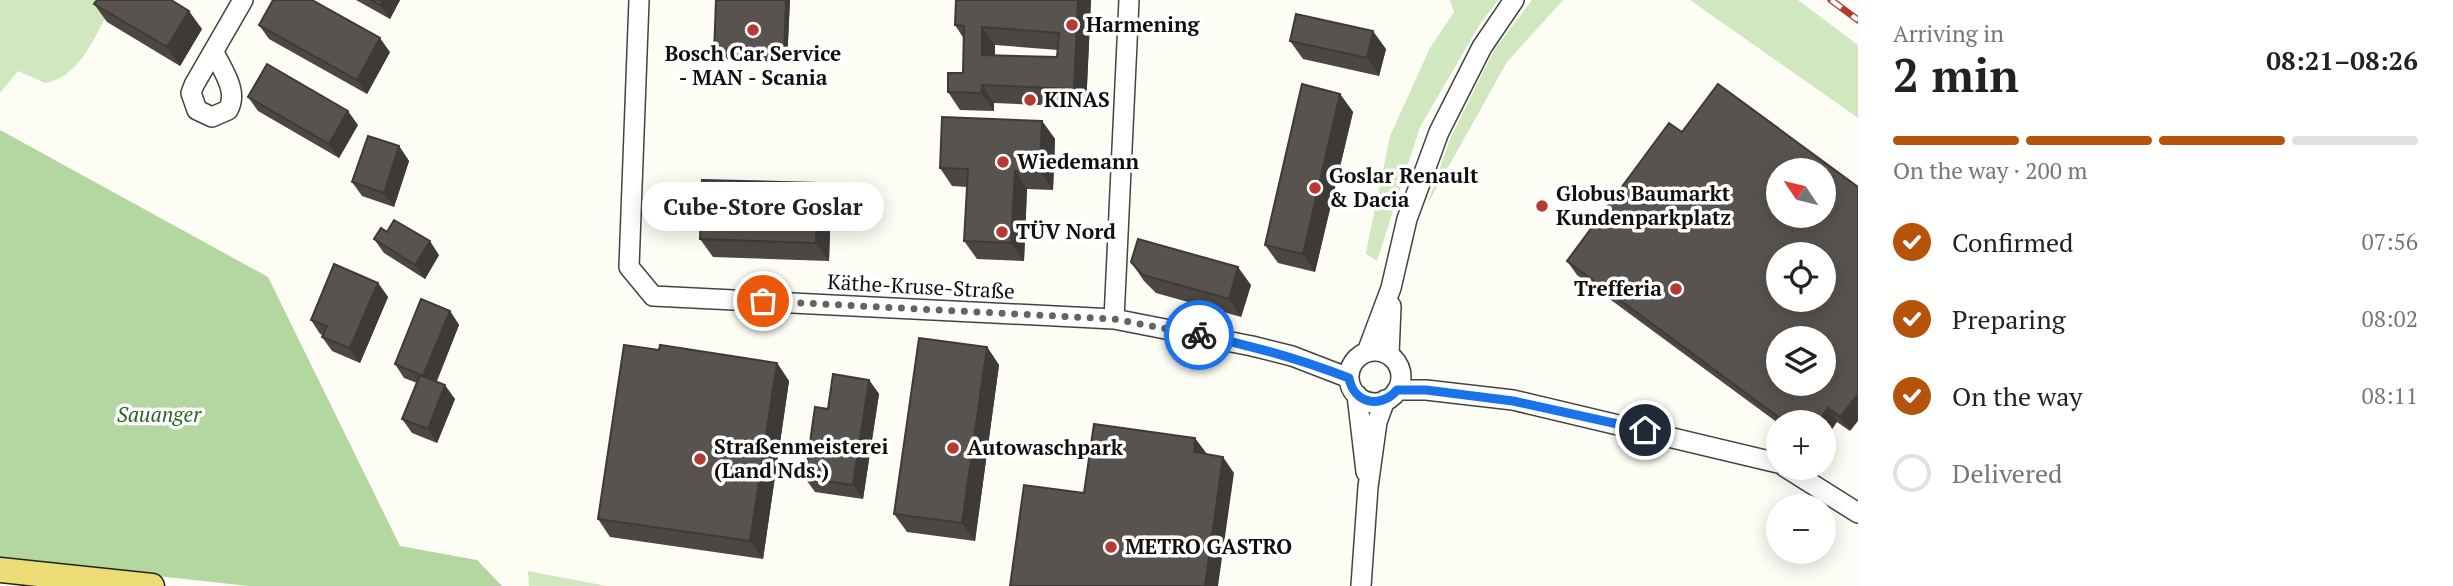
<!DOCTYPE html>
<html lang="en">
<head>
<meta charset="utf-8">
<style>
	:root { --surface:#fff; --page:#f2f2f2; --text:#222; --muted:#767676; --line:#e0e0e0; --accent:#b45309 }
	body { margin:0; font-family:"PT Serif",serif; background:var(--page); color:var(--text); height:100vh; display:flex; flex-direction:column; font-size:26px; white-space:nowrap }
	* { box-sizing:border-box; margin:0 }
	p { font-size:23px; color:var(--muted) }
	.icon { flex:none; width:38px; height:38px; fill:none; stroke:currentColor; stroke-width:2; stroke-linecap:round; stroke-linejoin:round }
	.map { position:relative; flex:1; overflow:hidden }
	.drawer { display:flex; flex-direction:column; background:var(--surface); width:595px }
	.drawer>* { flex:none }
	.needle { width:46px; rotate:305deg }
	.tools { position:absolute; left:1766px; top:158px; display:grid; gap:14px }
	.tools a { display:grid; place-items:center; width:70px; height:70px; border-radius:50%; background:var(--surface); box-shadow:0 4px 18px #0003; font-size:35px }
	.pin { position:absolute; display:grid; place-items:center; width:60px; height:60px; color:#fff; margin:-30px; border:4px solid #fff; border-radius:50%; box-shadow:0 2px 7px #0007 }
	.courier { position:absolute; display:grid; place-items:center; width:70px; height:70px; margin:-35px; border:5px solid #1a73e8; border-radius:50%; background:#fff; color:#222; box-shadow:0 2px 9px #0007 }
	.bubble { position:absolute; height:49px; border-radius:24px; background:var(--surface); box-shadow:0 4px 18px #0003; font-size:23px; font-weight:700; line-height:49px; text-align:center }
	.head em { font-style:normal; font-weight:700 }
	.head div { display:flex; flex-direction:column-reverse }
	.head { display:flex; align-items:center; justify-content:space-between; height:119px; padding:0 35px }
	h1 { font-size:46px; font-weight:700; line-height:52px }
	.bar { display:grid; grid-template-columns:repeat(4,1fr); gap:10px 7px; align-content:center; height:84px; padding:0 35px }
	.bar i { height:9px; border-radius:5px; background:var(--line) }
	.bar .selected { background:var(--accent) }
	.bar p { grid-column:span 4 }
	ol { padding:0 35px; list-style:none }
	li { display:flex; align-items:center; gap:21px; height:77px }
	li p { margin-inline-start:auto }
	li .icon { padding:7px; border-radius:50%; background:var(--accent); color:#fff; stroke-width:4 }
	li:last-child { color:var(--muted) }
	li i { width:38px; height:38px; border:4px solid var(--line); border-radius:50% }
	main { display:flex; flex:1; min-height:0 }
	.map>svg:first-child { display:block }
	.green { fill:#d1e7c0 }
	.forest { fill:#b4d6a1 }
	.lines { fill:none; stroke-linecap:round; stroke-linejoin:round }
	.minor-casing { stroke:#434343; stroke-width:22 }
	.major-casing { stroke:#212121; stroke-width:27 }
	.minor { stroke:#fff; stroke-width:19 }
	.major { stroke:#eddb76; stroke-width:24 }
	.rail-casing { stroke:#b63933; stroke-width:7 }
	.rail { stroke:#fff; stroke-width:4.5; stroke-dasharray:13; stroke-linecap:butt }
	.wall { fill:#4c4743; fill-rule:evenodd }
	.shaded-wall { fill:#3e3a37 }
	.building { fill:#58534e; stroke:#3e3a37; stroke-width:2; fill-rule:evenodd }
	.done { stroke:#636360; stroke-width:7; stroke-dasharray:0 12.6 }
	.route { stroke:#1a73e8; stroke-width:9 }
	.poi-dot { fill:#b63933; stroke:#fff; stroke-width:2.5 }
	.labels { text-anchor:middle; stroke-width:7; stroke-linejoin:round; paint-order:stroke }
	.poi-label { font-size:21px; font-weight:bold; fill:#101010; stroke:#fff; text-anchor:start }
	.street-label { font-size:21px; fill:#101010; stroke:#fff }
	.park-label { font-size:21px; font-style:italic; fill:#2c6425; stroke:#fff }
</style>
</head>
<body>
<main>
<div class="map">
<svg width="1858" height="586" viewBox="0 0 1858 586">
	<rect width="100%" height="100%" fill="#fefdf5"/>
	<path class="green" d="M0 0H114C98 30 82 77 45 83L18 71 0 93Z
		M1450 0H1498L1480 24 1420 127 1377 261 1366 254 1367 247 1390 136 1430 48 1454 12Z
		M1532 0H1563L1507 62 1427 205 1450 139 1494 50Z
		M1690 0H1798L1858 45V118Z
		M528 571 607 586H529Z"/>
	<path class="forest" d="M0 130 268 277 400 546 477 560 502 586H249L0 559Z"/>
	<g class="lines">
		<g class="minor-casing">
			<path id="minor" d="M639 0 629 267 653 296 1114 319 1252 346 1292 356 1349 378
				M214 52C222 70 239 91 228 110L212 117 197 110 191 93 194 85 243 0
				M1114 319 1129 0
				M1349 377a26 26 0 1 1 52 0a26 26 0 1 1-52 0Z
				M1367 352 1391 288 1407 219 1439 132 1482 47 1514 0
				M1389 355 1391 306
				M1397 390H1426L1513 400 1778 463
				M1357 395 1366 472
				M1785 467 1858 513
				M1361 586 1368 487 1377 422 1385 400"/>
		</g>
		<g class="major-casing">
			<path id="major" d="M0 570 152 586"/>
		</g>
		<use href="#minor" class="minor"/>
		<use href="#major" class="major"/>
		<g class="rail-casing">
			<path id="rail" d="M1831 0 1858 20"/>
		</g>
		<use href="#rail" class="rail"/>
	</g>
	<path class="wall" d="M356 0H400L390 19Z
		M716 0H790L787 62 717 59 714 54Z
		M956 0H1091L1086 107 994 103V111L960 110 948 92 963 73 964 39 955 25ZM995 45 1058 50 1057 57 995 55Z
		M94 4 202 29 180 66 107 22Z
		M259 25 390 52 367 94 269 39Z
		M1290 41 1386 49 1379 76 1303 59Z
		M1340 94 1353 112 1315 272 1278 263 1265 245Z
		M248 97 358 125 339 158 258 111Z
		M1042 121 1055 139 1053 190 1027 189 1024 261 977 259 964 241 967 187 952 186 940 168Z
		M1669 123 1850 431 1837 422H1778V423L1577 275 1567 261Z
		M399 146 409 161 394 207 362 196 352 182Z
		M818 183 831 202 829 261 713 257 700 239Z
		M387 232 439 255 425 279 384 253 374 239Z
		M1131 262 1251 285 1241 317 1156 293 1144 281Z
		M378 283 388 297 360 363 332 351 322 337 323 335 320 334 311 320Z
		M450 311 459 325 437 381 455 399 437 443 412 433 402 419 417 383 404 378 395 364Z
		M987 347 999 365 975 541 907 532 894 514Z
		M659 350 777 363 789 381 763 559 610 537 598 519Z
		M869 380 879 394 863 499 815 492 805 478Z"/>
	<path class="shaded-wall" d="M383 0H400L390 19 380 5Z
		M786 0H790L787 62 784 57Z
		M1078 0H1091L1086 107 1074 89Z
		M189 11 202 29 180 66 167 47Z
		M982 27 995 45V73L982 55Z
		M1373 31 1386 49 1379 76 1367 58Z
		M380 38 390 52 367 94 357 80Z
		M982 85 994 103V111L981 93Z
		M1340 94 1353 112 1315 272 1303 254Z
		M348 111 358 125 339 158 329 144Z
		M1042 121 1055 139 1053 190 1040 172Z
		M399 146 409 161 394 207 384 193Z
		M1015 171 1027 189 1024 261 1011 243Z
		M818 183 831 202 829 261 816 243Z
		M430 241 439 255 425 279 415 265Z
		M1238 267 1251 285 1241 317 1229 299Z
		M378 283 388 297 360 363 350 348Z
		M450 311 459 325 433 390 423 376Z
		M987 347 999 365 975 541 962 523Z
		M777 363 789 381 763 559 750 541Z
		M869 380 879 394 863 499 853 485Z
		M445 385 455 399 437 443 428 429Z
		M1858 394V421L1850 431 1840 417Z
		M1828 408 1837 422 1824 441V422H1818Z
		M1195 438 1207 454 1194 452Z
		M1223 457 1234 473 1218 586H1205Z"/>
	<path class="building" d="M97 0H171L189 11 167 47 94 4Z
		M273 0H312L380 38 357 80 259 25Z
		M371 0H383L380 5Z
		M716 0H786L784 57 714 54Z
		M956 0H1078L1074 89 982 85 981 93 948 92V73H963L964 26 955 25ZM982 27 1059 33 1057 57 982 55Z
		M1296 14 1373 31 1367 58 1290 41Z
		M267 64 348 111 329 144 248 97Z
		M1302 84 1340 94 1303 254 1265 245Z
		M1718 84 1858 187V394L1840 417 1828 408 1818 422H1785L1567 261 1669 123 1682 132ZM1778 170H1824V215H1778ZM1778 254H1824V299H1778ZM1778 338H1824V383H1778Z
		M942 117 1042 121 1040 172 1015 171 1011 243 964 241 968 169 940 168Z
		M368 136 399 146 384 193 352 182Z
		M702 180 818 183 816 243 700 239Z
		M394 220 430 241 415 265 374 239 381 228 387 232Z
		M1138 239 1238 267 1229 299 1143 275 1131 262Z
		M334 264 378 283 350 348 322 337 327 326 311 320Z
		M421 299 450 311 423 376 395 364Z
		M919 338 987 347 962 523 894 514Z
		M624 345 659 350 660 345 777 363 750 541 598 519Z
		M833 374 869 380 853 485 805 478 815 407 828 409Z
		M420 375 445 385 428 429 402 419Z
		M1094 424 1195 438 1194 452 1223 457 1205 586H1010L1024 485 1084 493Z"/>
	<g class="lines">
		<path class="done" d="M763 301 1114 319 1199 335"/>
		<path class="route" d="M1199 335C1251 345 1300 359 1349 378 1354 404 1381 409 1397 390H1426L1513 401 1645 430"/>
	</g>
	<g class="poi-dot">
		<circle cx="1072" cy="25" r="7"/>
		<circle cx="753" cy="30" r="7"/>
		<circle cx="1030" cy="100" r="7"/>
		<circle cx="1003" cy="162" r="7"/>
		<circle cx="1315" cy="188" r="7"/>
		<circle cx="1542" cy="206" r="7"/>
		<circle cx="1002" cy="232" r="7"/>
		<circle cx="1676" cy="289" r="7"/>
		<circle cx="953" cy="448" r="7"/>
		<circle cx="700" cy="459" r="7"/>
		<circle cx="1111" cy="547" r="7"/>
	</g>
	<g class="labels">
		<g class="poi-label">
			<text x="1086" y="32">Harmening</text>
			<text x="753" y="61" text-anchor="middle">Bosch Car Service<tspan x="753" dy="24">- MAN - Scania</tspan></text>
			<text x="1044" y="107">KINAS</text>
			<text x="1017" y="169">Wiedemann</text>
			<text x="1329" y="183">Goslar Renault<tspan x="1329" dy="24">&amp; Dacia</tspan></text>
			<text x="1556" y="201">Globus Baumarkt<tspan x="1556" dy="24">Kundenparkplatz</tspan></text>
			<text x="1016" y="239">TÜV Nord</text>
			<text x="1662" y="296" text-anchor="end">Trefferia</text>
			<text x="714" y="454">Straßenmeisterei<tspan x="714" dy="24">(Land Nds.)</tspan></text>
			<text x="967" y="455">Autowaschpark</text>
			<text x="1125" y="554">METRO GASTRO</text>
		</g>
		<g class="street-label">
			<text transform="translate(921 287) rotate(3)" y="7">Käthe-Kruse-Straße</text>
		</g>
		<g class="park-label">
			<text x="159" y="422">Sauanger</text>
		</g>
	</g>
</svg>
<div class="tools">
<a><svg class="needle" viewBox="-14 -14 28 28"><path d="M0-13l5 13h-10z" fill="#e53935"/><path d="M0 13l5-13h-10z" fill="#767676"/></svg></a>
<a><svg class="icon" aria-label="locate" viewBox="0 0 24 24"><circle cx="12" cy="12" r="6"/><path d="M12 2v4M12 18v4M2 12h4M18 12h4"/></svg></a>
<a><svg class="icon" aria-label="layers" viewBox="0 0 24 24"><path d="M12 4l9 5-9 5-9-5zM3 14l9 5 9-5"/></svg></a>
<a>+</a>
<a>−</a>
</div>
<div class="pin" style="left:763px;top:301px;background:#ea580c"><svg class="icon" aria-label="bag" viewBox="0 0 24 24"><path d="M5 8h14l-1 12H6zM9 8a3 3 0 0 1 6 0"/></svg></div>
<div class="pin" style="left:1645px;top:430px;background:#1f2937"><svg class="icon" aria-label="home" viewBox="0 0 24 24"><path d="M3 11l9-7 9 7M6 9v11h12V9"/></svg></div>
<div class="courier" style="left:1199px;top:335px"><svg class="icon" aria-label="bike" viewBox="0 0 24 24"><circle cx="6" cy="16" r="4"/><circle cx="18" cy="16" r="4"/><path d="M6 16l4-8h5l3 8M10 8l3 8H6M13 5h3"/></svg></div>
<div class="bubble" style="left:642px;top:182px;width:242px">Cube-Store Goslar</div>
</div>
<section class="drawer">
<div class="head"><div><h1>2 min</h1><p>Arriving in</p></div><em>08:21–08:26</em></div>
<div class="bar"><i class="selected"></i><i class="selected"></i><i class="selected"></i><i></i><p>On the way · 200 m</p></div>
<ol>
<li><svg class="icon" aria-label="check" viewBox="0 0 24 24"><path d="M5 12l5 5 9-10"/></svg>Confirmed<p>07:56</p></li>
<li><svg class="icon" aria-label="check" viewBox="0 0 24 24"><path d="M5 12l5 5 9-10"/></svg>Preparing<p>08:02</p></li>
<li><svg class="icon" aria-label="check" viewBox="0 0 24 24"><path d="M5 12l5 5 9-10"/></svg>On the way<p>08:11</p></li>
<li><i></i>Delivered</li>
</ol>
</section>
</main>
</body>
</html>
